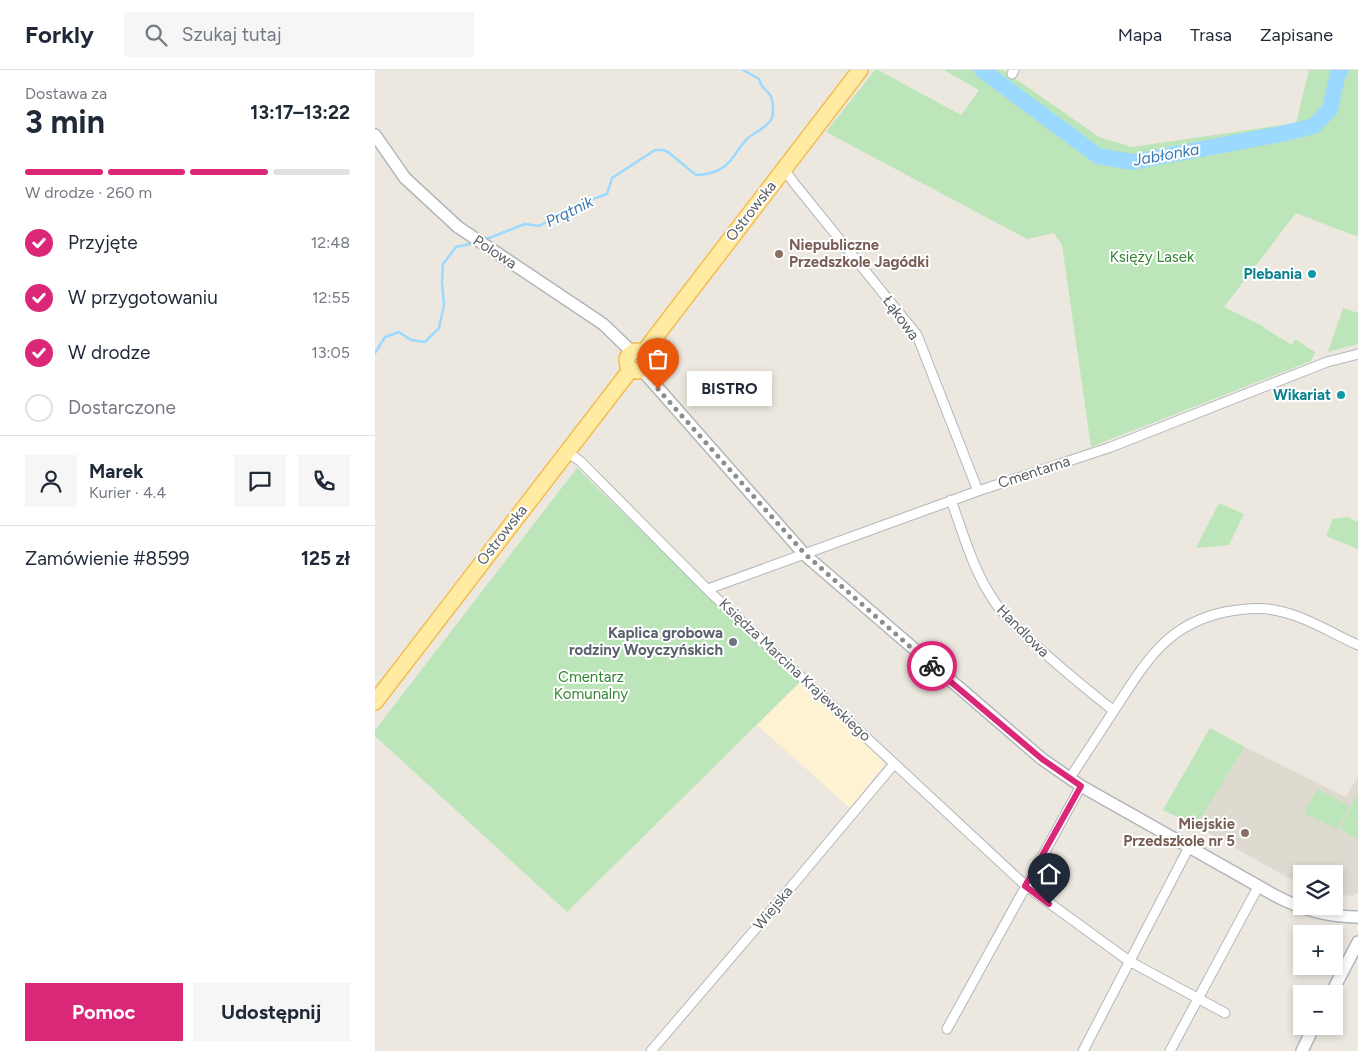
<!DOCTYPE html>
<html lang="pl">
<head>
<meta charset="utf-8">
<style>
	:root { --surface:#fff; --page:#f6f6f7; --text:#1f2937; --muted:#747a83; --line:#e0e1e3; --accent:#db2777 }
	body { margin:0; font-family:Figtree,sans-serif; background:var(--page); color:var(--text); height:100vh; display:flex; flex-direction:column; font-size:19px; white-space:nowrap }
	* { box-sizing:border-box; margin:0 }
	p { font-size:16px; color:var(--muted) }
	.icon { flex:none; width:28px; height:28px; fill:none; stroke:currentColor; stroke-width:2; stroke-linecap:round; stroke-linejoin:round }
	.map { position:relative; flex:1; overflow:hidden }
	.sheet { display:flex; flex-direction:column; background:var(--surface); width:375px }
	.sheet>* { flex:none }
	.fabs { position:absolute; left:918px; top:795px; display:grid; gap:10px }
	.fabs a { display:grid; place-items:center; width:50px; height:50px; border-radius:0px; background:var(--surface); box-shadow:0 2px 8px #0003; font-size:25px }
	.pin { position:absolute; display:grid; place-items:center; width:42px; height:42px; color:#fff; margin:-51px -21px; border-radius:50% 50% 50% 0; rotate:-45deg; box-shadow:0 0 5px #0007 }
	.pin .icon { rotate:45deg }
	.courier { position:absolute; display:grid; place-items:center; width:50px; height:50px; margin:-25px; border:4px solid #db2777; border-radius:50%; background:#fff; color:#222; box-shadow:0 1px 6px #0007 }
	.bubble { position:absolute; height:35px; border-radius:0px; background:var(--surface); box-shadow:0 2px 8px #0003; font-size:16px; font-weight:700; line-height:35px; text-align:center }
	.overview em { font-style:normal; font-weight:700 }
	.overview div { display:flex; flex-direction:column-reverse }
	.overview { display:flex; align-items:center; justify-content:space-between; height:85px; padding:0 25px }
	h1 { font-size:32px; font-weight:700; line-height:38px }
	.bar { display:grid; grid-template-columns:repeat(4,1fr); gap:8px 5px; align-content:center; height:60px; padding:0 25px }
	.bar i { height:6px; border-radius:4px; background:var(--line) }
	.bar .active { background:var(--accent) }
	.bar p { grid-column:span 4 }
	.line { display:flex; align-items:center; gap:12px; padding:0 25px; border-top:1px solid var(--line) }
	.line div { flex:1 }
	.round { display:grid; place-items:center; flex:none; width:52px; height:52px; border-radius:0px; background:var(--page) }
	ol { padding:0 25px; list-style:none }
	li { display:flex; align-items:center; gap:15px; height:55px }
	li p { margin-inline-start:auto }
	li .icon { padding:5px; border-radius:50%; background:var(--accent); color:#fff; stroke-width:4 }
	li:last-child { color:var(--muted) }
	li i { width:28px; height:28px; border:2px solid var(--line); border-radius:50% }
	.cta { display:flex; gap:10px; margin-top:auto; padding:10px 25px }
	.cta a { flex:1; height:58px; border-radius:0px; background:var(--accent); color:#fff; font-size:20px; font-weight:700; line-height:58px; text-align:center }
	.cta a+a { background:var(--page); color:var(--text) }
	header { display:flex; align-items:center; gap:30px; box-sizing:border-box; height:70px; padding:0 25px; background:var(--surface); border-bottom:1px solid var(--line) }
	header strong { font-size:24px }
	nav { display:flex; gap:28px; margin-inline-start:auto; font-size:18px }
	.search { width:350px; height:45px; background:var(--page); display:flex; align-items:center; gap:12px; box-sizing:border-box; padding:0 18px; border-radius:0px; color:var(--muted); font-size:19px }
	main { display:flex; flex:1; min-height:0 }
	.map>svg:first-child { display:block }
	.commercial { fill:#fef2d2 }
	.education { fill:#dedad0 }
	.green { fill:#bde5ba }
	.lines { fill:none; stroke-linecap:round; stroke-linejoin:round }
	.stream { stroke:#9cd9ff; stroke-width:2.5 }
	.river { stroke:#9cd9ff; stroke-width:16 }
	.minor-casing { stroke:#b2b6bb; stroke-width:11 }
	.tertiary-casing { stroke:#b2b6bb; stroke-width:14 }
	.primary-casing { stroke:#f4bd51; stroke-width:18 }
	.minor { stroke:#fff; stroke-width:9 }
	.tertiary { stroke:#fff; stroke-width:11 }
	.primary { stroke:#ffeba1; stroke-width:15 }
	.done { stroke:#8c8e8d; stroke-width:5; stroke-dasharray:0 9 }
	.route { stroke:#db2777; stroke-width:6 }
	.education-dot { fill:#8d6e63; stroke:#fff; stroke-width:2 }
	.culture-dot { fill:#0f9aa8; stroke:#fff; stroke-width:2 }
	.worship-dot { fill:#6b7280; stroke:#fff; stroke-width:2 }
	.labels { text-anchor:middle; stroke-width:4; stroke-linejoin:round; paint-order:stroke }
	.street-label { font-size:15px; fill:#585d61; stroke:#fff }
	.education-label { font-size:15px; font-weight:bold; fill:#785e54; stroke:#fff; text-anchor:start }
	.park-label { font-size:15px; fill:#338533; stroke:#fff }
	.culture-label { font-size:15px; font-weight:bold; fill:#0d838f; stroke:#fff; text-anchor:end }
	.worship-label { font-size:15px; font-weight:bold; fill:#5b616d; stroke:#fff; text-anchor:end }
	.water-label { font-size:16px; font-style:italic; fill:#397ab2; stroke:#fff }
</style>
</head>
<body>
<header>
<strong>Forkly</strong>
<div class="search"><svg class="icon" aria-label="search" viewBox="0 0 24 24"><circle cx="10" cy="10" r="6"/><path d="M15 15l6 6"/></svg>Szukaj tutaj</div>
<nav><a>Mapa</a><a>Trasa</a><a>Zapisane</a></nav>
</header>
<main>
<section class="sheet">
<div class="overview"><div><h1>3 min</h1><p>Dostawa za</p></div><em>13:17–13:22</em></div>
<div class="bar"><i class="active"></i><i class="active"></i><i class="active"></i><i></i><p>W drodze · 260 m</p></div>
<ol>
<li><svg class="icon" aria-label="check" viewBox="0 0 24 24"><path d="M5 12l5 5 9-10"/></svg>Przyjęte<p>12:48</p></li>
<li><svg class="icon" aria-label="check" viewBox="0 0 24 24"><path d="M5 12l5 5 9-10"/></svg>W przygotowaniu<p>12:55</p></li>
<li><svg class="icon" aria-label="check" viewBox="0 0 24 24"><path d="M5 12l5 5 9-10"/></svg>W drodze<p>13:05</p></li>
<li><i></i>Dostarczone</li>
</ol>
<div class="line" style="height:90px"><a class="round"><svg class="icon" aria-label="person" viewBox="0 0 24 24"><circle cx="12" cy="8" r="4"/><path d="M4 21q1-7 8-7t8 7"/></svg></a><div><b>Marek</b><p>Kurier · 4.4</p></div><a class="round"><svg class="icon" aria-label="chat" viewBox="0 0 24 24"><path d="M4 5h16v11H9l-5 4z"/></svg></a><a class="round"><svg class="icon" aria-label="phone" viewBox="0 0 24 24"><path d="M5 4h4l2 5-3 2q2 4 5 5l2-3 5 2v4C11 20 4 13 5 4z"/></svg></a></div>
<div class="line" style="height:65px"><div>Zamówienie #8599</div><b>125 zł</b></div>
<div class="cta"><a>Pomoc</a><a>Udostępnij</a></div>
</section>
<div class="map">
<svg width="983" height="981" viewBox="0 0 983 981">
	<rect width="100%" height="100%" fill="#ece8df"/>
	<path class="commercial" d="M426 611 497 672 509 695 475 738 382 655Z"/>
	<path class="education" d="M870 677 971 727 983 706V823L977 826 959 824V804H926V815L821 756Z"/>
	<path class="green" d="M500 0H503L586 45 604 20 569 0H628L724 67 757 77 921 53 934 0H983V166L975 164 921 143 849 237 888 256 889 258 917 275 920 269 940 282 936 291 716 377 687 175 679 163 652 169 451 62Z
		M968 238 983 243V274L953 282Z
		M202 398 324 517 426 611 192 842 0 666V660Z
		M844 433 869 444 854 475 821 478Z
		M973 447 983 452V479L951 466 958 449Z
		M835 658 870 677 821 756 788 740Z
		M942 719 975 736 962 759 929 743Z
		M983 723V769L965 759Z"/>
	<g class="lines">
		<path class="stream" d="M109 170 150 154 164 156 206 133 232 124 237 108 280 80H288L293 82 321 105C328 105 337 103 344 100 358 93 362 78 373 68 380 62 393 57 397 48 399 43 398 29 395 25 390 17 387 20 384 9L368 0
			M0 283 10 267 24 262 36 270 50 272 64 258 69 235 67 212 68 194 81 177 99 173"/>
		<path class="river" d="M607 0 723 86 757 92 906 64 939 56 955 39 963 3 966 0"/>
		<g class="minor-casing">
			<path id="minor" d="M637 4 639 0
				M409 99 419 113 542 265 603 421
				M192 382 205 391 337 524 651 816 706 716
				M576 430C587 460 597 496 614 523 624 541 639 554 654 569 681 594 710 618 739 641
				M333 519 603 421 736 377 952 292 983 284
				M695 708C709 686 724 664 738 642 770 594 789 555 850 542 866 539 884 537 899 540 929 545 956 563 983 575
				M572 959 651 816 754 891 850 943
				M276 981 406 829 519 694
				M708 981 814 777
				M795 981 883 817"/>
		</g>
		<g class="tertiary-casing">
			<path id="tertiary" d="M0 65 30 108 83 157 228 254 257 282
				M267 300 430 485 667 689 706 716 899 825C925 839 953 847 983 847
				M956 924 983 872
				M927 981 939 956"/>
		</g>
		<g class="primary-casing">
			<path id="primary" d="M252 291a10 10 0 1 1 20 0a10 10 0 1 1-20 0Z
				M268 283 485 0
				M0 632 256 299"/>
		</g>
		<use href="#minor" class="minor"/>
		<use href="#tertiary" class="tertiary"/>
		<use href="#primary" class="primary"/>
	</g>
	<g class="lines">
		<path class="done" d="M283 319 430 484 557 596"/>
		<path class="route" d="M557 596 667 689 706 716 650 816 674 834"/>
	</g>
	<g class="education-dot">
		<circle cx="404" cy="184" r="5"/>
		<circle cx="870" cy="763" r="5"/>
	</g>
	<g class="culture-dot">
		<circle cx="937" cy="204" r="5"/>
		<circle cx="966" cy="325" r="5"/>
	</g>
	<circle class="worship-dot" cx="358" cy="572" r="5"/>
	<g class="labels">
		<g class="street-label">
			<text transform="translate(376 141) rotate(-52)" y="5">Ostrowska</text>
			<text transform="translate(120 182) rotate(33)" y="5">Polowa</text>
			<text transform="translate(526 248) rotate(54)" y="5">Łąkowa</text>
			<text transform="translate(659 402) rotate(-18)" y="5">Cmentarna</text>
			<text transform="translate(127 465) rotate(-52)" y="5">Ostrowska</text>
			<text transform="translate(648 561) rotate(45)" y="5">Handlowa</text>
			<text transform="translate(420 600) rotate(43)" y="5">Księdza Marcina Krajewskiego</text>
			<text transform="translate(398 838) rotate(-50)" y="5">Wiejska</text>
		</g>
		<g class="education-label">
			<text x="414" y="180">Niepubliczne<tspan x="414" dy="17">Przedszkole Jagódki</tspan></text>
			<text x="860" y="759" text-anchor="end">Miejskie<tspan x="860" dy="17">Przedszkole nr 5</tspan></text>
		</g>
		<g class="park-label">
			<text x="777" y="192">Księży Lasek</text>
			<text x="216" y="612">Cmentarz<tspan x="216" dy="17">Komunalny</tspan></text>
		</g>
		<g class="culture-label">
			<text x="927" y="209">Plebania</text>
			<text x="956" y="330">Wikariat</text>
		</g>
		<g class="worship-label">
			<text x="348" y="568">Kaplica grobowa<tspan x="348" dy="17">rodziny Woyczyńskich</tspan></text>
		</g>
		<g class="water-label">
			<text transform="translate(791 84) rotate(-10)" y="6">Jabłonka</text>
			<text transform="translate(194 141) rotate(-26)" y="6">Prątnik</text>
		</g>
	</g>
</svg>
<div class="fabs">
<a><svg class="icon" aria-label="layers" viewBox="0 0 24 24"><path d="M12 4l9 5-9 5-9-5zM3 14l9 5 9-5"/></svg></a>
<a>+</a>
<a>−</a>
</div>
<div class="pin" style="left:283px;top:319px;background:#ea580c"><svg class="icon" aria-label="bag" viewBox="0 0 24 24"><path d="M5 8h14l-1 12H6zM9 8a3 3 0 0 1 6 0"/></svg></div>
<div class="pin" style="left:674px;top:834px;background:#1f2937"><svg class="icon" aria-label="home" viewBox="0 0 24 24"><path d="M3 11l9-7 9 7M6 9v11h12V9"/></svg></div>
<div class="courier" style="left:557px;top:596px"><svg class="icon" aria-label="bike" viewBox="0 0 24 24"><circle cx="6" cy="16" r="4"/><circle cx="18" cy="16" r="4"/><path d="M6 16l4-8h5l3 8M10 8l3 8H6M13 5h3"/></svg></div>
<div class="bubble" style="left:312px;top:301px;width:85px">BISTRO</div>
</div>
</main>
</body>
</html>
